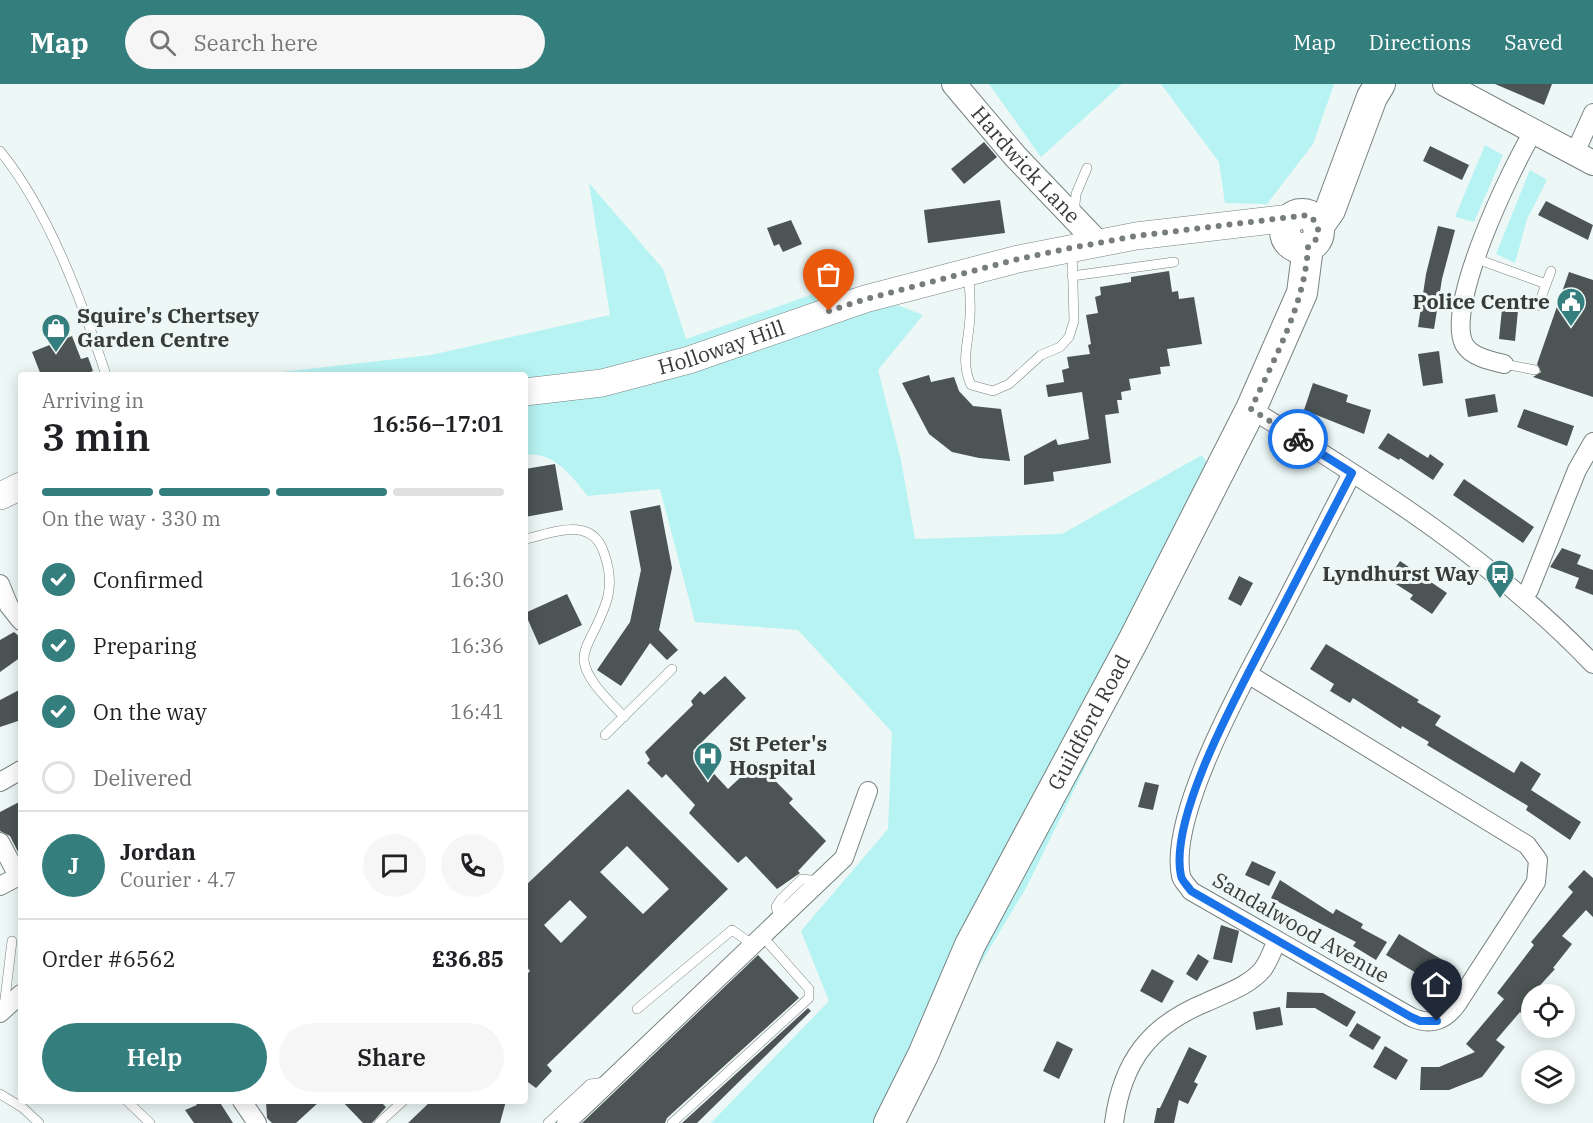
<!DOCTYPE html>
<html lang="en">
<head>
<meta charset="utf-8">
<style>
	:root { --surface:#fff; --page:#f6f6f6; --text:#202124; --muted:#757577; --line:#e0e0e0; --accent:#357e7e }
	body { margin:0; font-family:"IBM Plex Serif",serif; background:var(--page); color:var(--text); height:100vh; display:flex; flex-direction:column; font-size:22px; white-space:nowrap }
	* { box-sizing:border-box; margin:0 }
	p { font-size:20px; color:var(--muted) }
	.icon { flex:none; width:33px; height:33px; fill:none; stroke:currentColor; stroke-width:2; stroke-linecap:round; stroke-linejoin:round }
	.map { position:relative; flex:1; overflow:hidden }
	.details { position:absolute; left:18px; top:288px; width:510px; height:732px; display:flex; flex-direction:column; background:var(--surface); border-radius:6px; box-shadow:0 3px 15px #0003 }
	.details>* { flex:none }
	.buttons { position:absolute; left:1521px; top:900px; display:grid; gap:12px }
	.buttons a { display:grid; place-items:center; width:54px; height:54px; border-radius:50%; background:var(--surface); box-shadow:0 3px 15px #0003; font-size:30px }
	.pin { position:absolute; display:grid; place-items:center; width:51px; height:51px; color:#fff; margin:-62px -26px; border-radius:50% 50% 50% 0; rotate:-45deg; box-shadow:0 0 6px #0007 }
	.pin .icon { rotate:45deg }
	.courier { position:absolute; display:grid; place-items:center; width:60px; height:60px; margin:-30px; border:4px solid #1a73e8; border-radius:50%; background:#fff; color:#222; box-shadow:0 2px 8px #0007 }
	.overview em { font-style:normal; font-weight:600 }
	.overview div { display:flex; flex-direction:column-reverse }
	.overview { display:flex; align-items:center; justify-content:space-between; height:102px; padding:0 24px }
	h1 { font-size:39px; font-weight:600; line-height:45px }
	.bar { display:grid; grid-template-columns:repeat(4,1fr); gap:9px 6px; align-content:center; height:72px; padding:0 24px }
	.bar i { height:8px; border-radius:4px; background:var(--line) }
	.bar .selected { background:var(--accent) }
	.bar p { grid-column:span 4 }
	.line { display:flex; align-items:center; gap:15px; padding:0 24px; border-top:2px solid var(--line) }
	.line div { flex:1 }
	.round { display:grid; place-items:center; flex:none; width:63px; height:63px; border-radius:32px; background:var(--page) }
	ol { padding:0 24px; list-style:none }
	li { display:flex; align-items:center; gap:18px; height:66px }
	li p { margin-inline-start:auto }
	li .icon { padding:6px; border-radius:50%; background:var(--accent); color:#fff; stroke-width:4 }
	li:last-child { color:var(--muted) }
	li i { width:33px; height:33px; border:3px solid var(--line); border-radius:50% }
	.cta { display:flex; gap:12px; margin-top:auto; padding:12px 24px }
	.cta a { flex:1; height:69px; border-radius:36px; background:var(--accent); color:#fff; font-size:24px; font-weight:600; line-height:69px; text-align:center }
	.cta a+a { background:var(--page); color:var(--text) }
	header { display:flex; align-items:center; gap:36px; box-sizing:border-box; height:84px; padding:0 30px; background:var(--accent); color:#fff }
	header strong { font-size:28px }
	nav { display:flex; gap:33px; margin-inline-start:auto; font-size:21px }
	.search { width:420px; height:54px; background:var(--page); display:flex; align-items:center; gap:15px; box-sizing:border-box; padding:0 21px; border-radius:33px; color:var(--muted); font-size:22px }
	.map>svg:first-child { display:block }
	.green { fill:#b6f3f2 }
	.building { fill:#4c5554; fill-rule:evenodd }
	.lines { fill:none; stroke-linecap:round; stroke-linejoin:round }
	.service-casing { stroke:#788181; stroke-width:10 }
	.minor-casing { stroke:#788181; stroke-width:20 }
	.tertiary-casing { stroke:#788181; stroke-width:26 }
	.secondary-casing { stroke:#788181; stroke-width:28 }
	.primary-casing { stroke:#788181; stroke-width:32 }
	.service { stroke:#fff; stroke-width:9 }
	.minor { stroke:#fff; stroke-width:18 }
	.tertiary { stroke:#fff; stroke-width:24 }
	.secondary { stroke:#fff; stroke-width:27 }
	.primary { stroke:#fff; stroke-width:30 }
	.done { stroke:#767d7c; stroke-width:6; stroke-dasharray:0 10.8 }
	.route { stroke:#1a73e8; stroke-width:8 }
	.labels { text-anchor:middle; stroke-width:6; stroke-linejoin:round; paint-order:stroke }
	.street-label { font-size:21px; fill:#373b3a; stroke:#ecf7f6 }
	.poi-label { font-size:21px; font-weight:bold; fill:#373b3a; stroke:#ecf7f6; text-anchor:end }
</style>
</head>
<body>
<header>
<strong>Map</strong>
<div class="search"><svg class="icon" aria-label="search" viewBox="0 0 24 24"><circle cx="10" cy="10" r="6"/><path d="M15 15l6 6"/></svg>Search here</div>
<nav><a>Map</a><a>Directions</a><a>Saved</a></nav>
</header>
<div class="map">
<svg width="1593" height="1039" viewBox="0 0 1593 1039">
	<rect width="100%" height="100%" fill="#ecf7f6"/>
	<path class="green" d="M989 0H1122L1041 73Z
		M1161 0H1334L1313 60 1267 120 1225 119 1219 78Z
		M1485 61 1503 71 1474 138 1455 133Z
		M1530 86 1547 96 1527 135 1515 179 1496 170Z
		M589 99 663 185 686 255 842 200 923 231 878 286 901 376 915 455 1062 450 1202 371 1223 402 1026 804 967 902 903 1039H711L829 917 801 847 888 745 892 648 798 546 695 538 660 405 588 412C571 392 554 367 525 371V291H255L431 271 610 231Z"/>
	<path class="building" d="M1495 0H1552L1544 21Z
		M984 58 997 73 964 100 951 85Z
		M1430 62 1469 81 1462 96 1423 77Z
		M1000 116 1005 149 928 159 924 126Z
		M1546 117 1593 141 1588 156 1538 131Z
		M791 136 802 160 783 168 779 160 774 162 767 144Z
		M1438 142 1455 146 1442 195 1434 245 1418 243 1426 190Z
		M1169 187 1172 208 1178 207 1179 215 1194 213 1202 260 1167 265 1170 282 1160 283 1161 290 1129 295 1131 306 1121 308 1122 316H1117L1119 329 1105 331 1111 379 1053 388 1054 397 1024 401V372L1056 355 1058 361 1089 355 1082 308 1048 313 1046 301 1064 298 1062 286 1069 284 1067 273 1090 270 1088 261 1091 260 1086 231 1098 229 1095 213 1101 211 1100 203 1131 198V193Z
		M1569 188 1593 196V313L1533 293 1541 288 1537 280Z
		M1503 215 1519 216 1515 257 1499 255Z
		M72 252 81 275 88 273 93 287 83 291H41L32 268Z
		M1439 267 1443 299 1423 302 1418 270Z
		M929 291 931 298 954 293 959 307 973 322 1001 325 1010 377 979 374 952 368 929 350 902 299Z
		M1313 299 1348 311 1346 318 1371 326 1364 350 1304 326Z
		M1495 310 1498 328 1468 333 1465 315Z
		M1524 325 1574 342 1567 362 1517 343Z
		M1388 349 1428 374 1430 370 1444 380 1433 396 1400 374 1399 376 1378 364Z
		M555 380 563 426 525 433V385Z
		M1464 395 1534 443 1523 459 1453 411Z
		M660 421 672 484 659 546 678 566 667 576 650 559 621 602 597 586 630 538 641 486 630 427Z
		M1562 464 1581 471 1577 480 1593 486V511L1575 504 1579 494 1550 483Z
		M1400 477 1447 509 1432 530 1410 515 1413 511 1388 495Z
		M1239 492 1253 499 1241 522 1228 515Z
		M567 510 582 541 539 561 525 529Z
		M14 548 21 554V573L0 588V556Z
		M1326 560 1419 616 1417 618 1441 632 1435 641 1514 689 1521 677 1541 690 1531 706 1581 738 1570 756 1526 726 1528 722 1427 661 1429 658 1402 642 1401 645 1353 614 1350 619 1330 607 1334 600 1310 585Z
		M725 592 746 614 693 667 728 705 757 678 793 715 789 719 826 757 798 787 800 789 777 805 746 772 738 779 689 729 695 721 666 690 662 694 647 679 650 676 645 668 693 621 691 617 700 607 704 611Z
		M21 605V636L0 643V616Z
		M1145 698 1159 701 1153 726 1138 723Z
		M628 705 728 805 547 981 552 987 536 1004 525 996V892L530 887 525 881V802ZM627 762 669 805 643 830 600 788ZM570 816 587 833 561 859 544 841Z
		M21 717V769L19 770 10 752 0 747V728Z
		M1252 777 1276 788 1269 802 1245 791Z
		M1584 786 1593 794V833L1586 826 1562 852 1572 860 1553 884 1555 885 1532 910V938L1520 928 1496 956 1505 963 1482 993 1449 1006H1420L1421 983H1439L1475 968 1466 960 1504 915 1497 909 1534 861 1531 858 1573 808 1568 803Z
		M1280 796 1333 830 1336 825 1363 840 1361 844 1387 858 1376 876 1353 862 1356 858 1271 814Z
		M1221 841 1239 847 1232 879 1213 875Z
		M1399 850 1451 881 1438 902 1386 871Z
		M1198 870 1209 877 1197 897 1186 890Z
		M758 871 799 914 667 1034 665 1039H582Z
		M1152 885 1174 897 1162 919 1140 907Z
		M1287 908 1323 909 1356 928 1347 943 1315 924H1286Z
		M1280 923 1283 941 1256 946 1253 928Z
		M808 924 811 927 697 1039H682Z
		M1357 939 1381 953 1373 966 1349 952Z
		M1057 957 1073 965 1059 995 1043 987Z
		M1385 962 1408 976 1396 996 1373 983Z
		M1189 963 1207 972 1194 998 1198 1000 1188 1020 1179 1016 1174 1039H1154L1157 1024H1160Z
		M194 1017H219L233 1039H194L185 1026 197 1021Z
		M266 1017H320L296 1039H272L267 1034Z
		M342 1017H380L386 1023 372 1039H363Z
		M431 1017H506L500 1039H408Z"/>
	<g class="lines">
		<g class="service-casing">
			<path id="service" d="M0 67C49 127 82 218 106 291
				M1074 130 1076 110 1087 84
				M1474 174 1546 200
				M969 189C969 203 971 218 970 232 969 258 960 277 971 301L993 307 1009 300 1041 271 1060 263 1069 253 1074 237 1072 166
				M1072 192 1174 178
				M1538 222 1551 187
				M1504 280 1535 286
				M525 455C553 449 592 431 604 469 616 502 607 521 592 551 588 559 583 568 584 577 587 598 611 618 624 633
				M605 651 672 585
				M780 836 776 823 781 815 802 795 819 797
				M4 923 12 857
				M637 925 732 846 752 860
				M0 1010 23 1024 39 1039
				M127 1017 150 1039
				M379 1039 403 1017
				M548 1039 590 1000 606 998
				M672 1039 809 914V905L763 853"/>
		</g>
		<g class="minor-casing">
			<path id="minor" d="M1574 71 1593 29
				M1504 280C1491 277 1471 273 1464 260 1445 221 1511 85 1533 48
				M1251 325C1372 400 1494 476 1593 580
				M0 500 9 522 21 537
				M1522 513 1529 506 1577 386 1593 358
				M1248 590 1527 761 1538 776 1536 798 1457 920C1445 937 1430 942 1411 933L1191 807C1188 802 1182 797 1181 792 1168 730 1247 591 1277 535 1302 486 1327 438 1352 389
				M0 698 21 686
				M0 758 18 792
				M0 802 21 791
				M0 929 21 910
				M242 1017 257 1039
				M566 1039 844 774 868 707
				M1114 1039C1122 977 1150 941 1207 918 1226 909 1249 902 1263 885 1269 877 1273 865 1277 856"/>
		</g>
		<g class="tertiary-casing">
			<g id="tertiary">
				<path id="s1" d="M954 0 1015 72 1098 159"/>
				<path d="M1445 0 1593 79"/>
			</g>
		</g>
		<g class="secondary-casing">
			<g id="secondary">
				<path id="s2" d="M525 308 602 299 689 276 865 215 1018 175 1136 152 1291 134"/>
				<path d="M0 412 21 402"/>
			</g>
		</g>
		<g class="primary-casing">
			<g id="primary">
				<circle cx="1302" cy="147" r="17"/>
				<path d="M1318 143 1330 126 1372 13 1380 0"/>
				<path id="s3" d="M889 1039 923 971 970 861 1133 557 1251 325 1302 209 1308 163"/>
			</g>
		</g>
		<use href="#service" class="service"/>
		<use href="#minor" class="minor"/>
		<use href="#tertiary" class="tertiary"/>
		<use href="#secondary" class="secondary"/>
		<use href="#primary" class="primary"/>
	</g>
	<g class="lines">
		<path class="done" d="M829 227 866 215 1018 175 1071 164 1136 152 1308 131C1321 140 1322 154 1308 163 1305 220 1275 273 1251 325L1298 355"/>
		<path class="route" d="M1298 355 1352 389C1325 442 1297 494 1270 547 1242 602 1168 732 1181 792 1182 797 1188 802 1191 807L1411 933 1420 937H1437"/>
	</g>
	<defs>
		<g id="civic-pin" transform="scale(1.5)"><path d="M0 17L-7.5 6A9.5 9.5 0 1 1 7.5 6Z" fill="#357e7e" stroke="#ecf7f6"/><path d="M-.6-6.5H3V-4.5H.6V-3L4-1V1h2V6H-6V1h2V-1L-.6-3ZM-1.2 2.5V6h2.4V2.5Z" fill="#fff"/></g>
		<g id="shop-pin" transform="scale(1.5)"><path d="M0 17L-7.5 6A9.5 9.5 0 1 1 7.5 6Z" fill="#357e7e" stroke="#ecf7f6"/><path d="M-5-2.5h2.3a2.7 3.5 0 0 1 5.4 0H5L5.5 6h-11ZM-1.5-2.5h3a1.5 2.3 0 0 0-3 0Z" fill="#fff"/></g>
		<g id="bus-pin" transform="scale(1.5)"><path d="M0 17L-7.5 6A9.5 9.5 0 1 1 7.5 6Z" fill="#357e7e" stroke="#ecf7f6"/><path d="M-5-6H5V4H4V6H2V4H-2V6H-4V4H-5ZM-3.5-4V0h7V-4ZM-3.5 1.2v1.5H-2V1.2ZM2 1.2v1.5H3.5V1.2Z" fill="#fff"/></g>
		<g id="hospital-pin" transform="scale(1.5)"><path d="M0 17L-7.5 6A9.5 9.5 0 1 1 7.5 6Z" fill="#357e7e" stroke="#ecf7f6"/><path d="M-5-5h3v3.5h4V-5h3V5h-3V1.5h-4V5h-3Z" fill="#fff"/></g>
	</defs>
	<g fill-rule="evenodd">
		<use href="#civic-pin" x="1571" y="218"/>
		<use href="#shop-pin" x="56" y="244"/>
		<use href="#bus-pin" x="1500" y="490"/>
		<use href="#hospital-pin" x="708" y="672"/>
	</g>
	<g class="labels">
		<g class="street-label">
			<text dy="7" stroke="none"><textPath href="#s1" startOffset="108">Hardwick Lane</textPath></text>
			<text dy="7" stroke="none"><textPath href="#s2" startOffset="202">Holloway Hill</textPath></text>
			<text dy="7" stroke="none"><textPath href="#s3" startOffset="448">Guildford Road</textPath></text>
			<text transform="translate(1301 844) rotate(30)" y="7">Sandalwood Avenue</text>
		</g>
		<g class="poi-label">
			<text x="1550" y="225">Police Centre</text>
			<text x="77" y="239" text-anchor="start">Squire's Chertsey<tspan x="77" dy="24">Garden Centre</tspan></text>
			<text x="1479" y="497">Lyndhurst Way</text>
			<text x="729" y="667" text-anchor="start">St Peter's<tspan x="729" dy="24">Hospital</tspan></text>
		</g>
	</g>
</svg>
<div class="buttons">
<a><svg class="icon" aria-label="locate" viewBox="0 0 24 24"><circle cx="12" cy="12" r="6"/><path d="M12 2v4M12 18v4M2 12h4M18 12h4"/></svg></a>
<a><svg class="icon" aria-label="layers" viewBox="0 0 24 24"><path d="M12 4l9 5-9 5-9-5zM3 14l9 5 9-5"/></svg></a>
</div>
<div class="pin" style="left:829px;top:227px;background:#ea580c"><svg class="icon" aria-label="bag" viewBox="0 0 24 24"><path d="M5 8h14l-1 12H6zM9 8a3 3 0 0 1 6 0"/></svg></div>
<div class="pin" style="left:1437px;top:937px;background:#1f2937"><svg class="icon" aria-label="home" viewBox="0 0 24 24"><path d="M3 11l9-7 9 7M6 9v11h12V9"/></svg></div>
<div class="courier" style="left:1298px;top:355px"><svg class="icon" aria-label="bike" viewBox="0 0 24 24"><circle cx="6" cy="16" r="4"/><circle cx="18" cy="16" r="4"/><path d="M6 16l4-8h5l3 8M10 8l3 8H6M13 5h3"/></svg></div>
<section class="details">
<div class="overview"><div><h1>3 min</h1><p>Arriving in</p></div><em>16:56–17:01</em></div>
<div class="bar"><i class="selected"></i><i class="selected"></i><i class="selected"></i><i></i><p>On the way · 330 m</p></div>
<ol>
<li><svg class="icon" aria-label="check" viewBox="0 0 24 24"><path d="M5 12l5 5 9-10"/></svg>Confirmed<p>16:30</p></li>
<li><svg class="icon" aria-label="check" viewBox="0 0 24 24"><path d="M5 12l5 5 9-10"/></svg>Preparing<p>16:36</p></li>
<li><svg class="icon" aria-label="check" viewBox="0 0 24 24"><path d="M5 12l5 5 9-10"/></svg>On the way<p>16:41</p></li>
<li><i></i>Delivered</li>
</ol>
<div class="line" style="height:108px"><b class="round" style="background:var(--accent);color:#fff">J</b><div><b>Jordan</b><p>Courier · 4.7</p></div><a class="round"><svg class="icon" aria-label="chat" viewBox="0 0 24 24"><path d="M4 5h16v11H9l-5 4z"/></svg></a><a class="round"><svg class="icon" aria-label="phone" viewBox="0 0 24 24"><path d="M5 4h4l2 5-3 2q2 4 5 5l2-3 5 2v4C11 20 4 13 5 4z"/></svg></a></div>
<div class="line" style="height:78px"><div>Order #6562</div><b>£36.85</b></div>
<div class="cta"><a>Help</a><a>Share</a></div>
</section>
</div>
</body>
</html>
